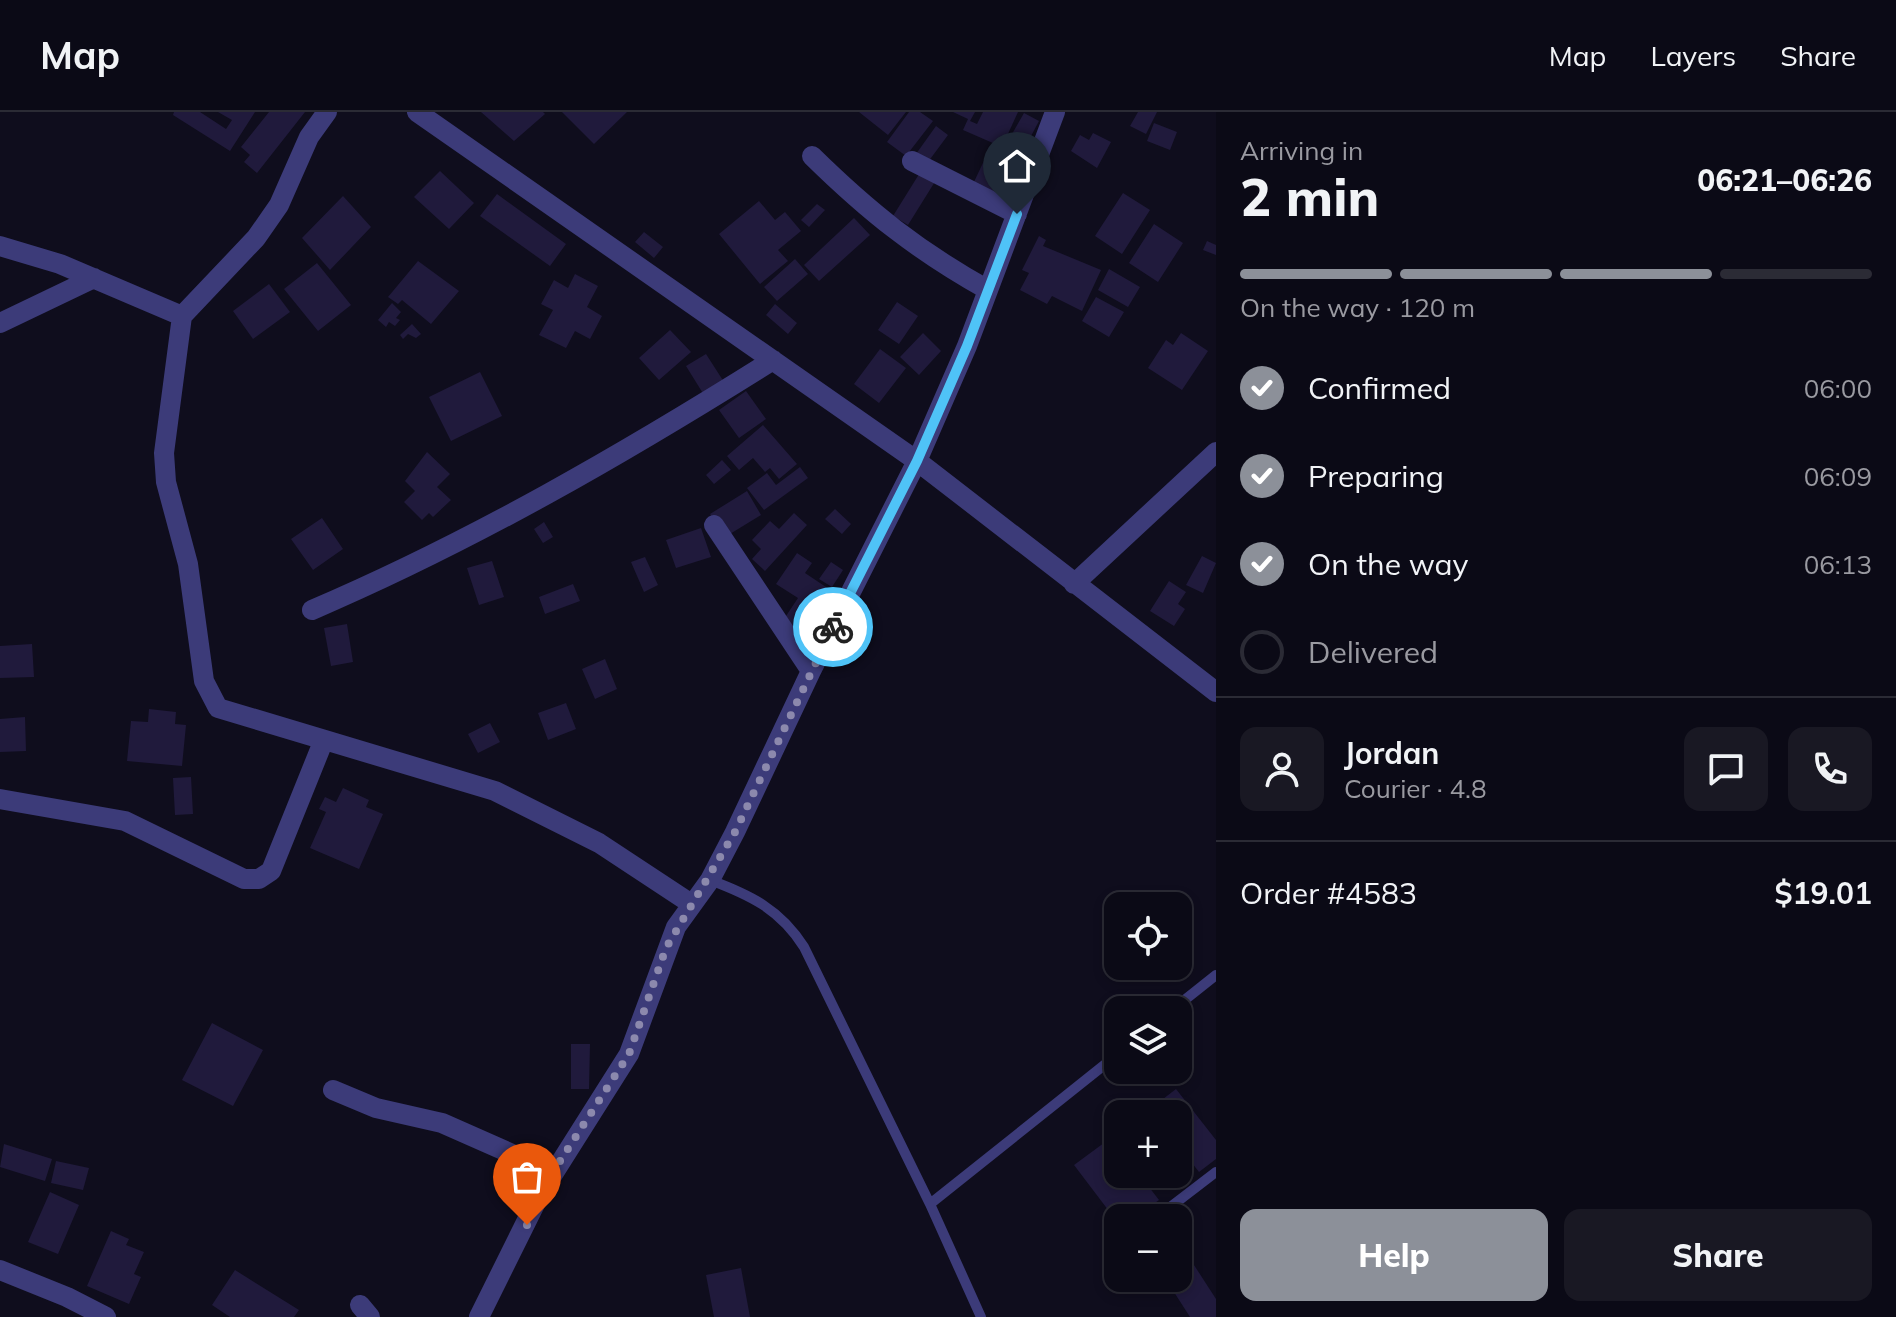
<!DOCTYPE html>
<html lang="en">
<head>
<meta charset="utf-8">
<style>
	:root { --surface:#0b0a16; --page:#191823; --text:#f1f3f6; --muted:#9a9aa1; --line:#2b2b35; --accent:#8c9099 }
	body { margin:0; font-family:Mulish,sans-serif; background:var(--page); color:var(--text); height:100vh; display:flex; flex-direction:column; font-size:30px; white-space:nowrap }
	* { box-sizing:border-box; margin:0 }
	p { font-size:26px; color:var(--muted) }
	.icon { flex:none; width:44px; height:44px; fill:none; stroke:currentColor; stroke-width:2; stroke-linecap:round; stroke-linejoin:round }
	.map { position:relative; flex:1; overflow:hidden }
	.panel { display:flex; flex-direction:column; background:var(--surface); width:680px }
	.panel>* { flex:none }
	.controls { position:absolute; left:1104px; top:780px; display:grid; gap:16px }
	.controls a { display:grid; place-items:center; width:88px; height:88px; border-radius:16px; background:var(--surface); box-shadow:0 4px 12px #0003,0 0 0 2px var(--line); font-size:40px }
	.pin { position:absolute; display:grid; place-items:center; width:68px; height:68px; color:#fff; margin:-82px -34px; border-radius:50% 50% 50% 0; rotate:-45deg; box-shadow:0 0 8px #0007 }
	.pin .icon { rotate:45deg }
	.courier { position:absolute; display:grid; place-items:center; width:80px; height:80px; margin:-40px; border:6px solid #4fc3f7; border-radius:50%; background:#fff; color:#222; box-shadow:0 2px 10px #0007 }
	.summary em { font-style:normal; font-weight:800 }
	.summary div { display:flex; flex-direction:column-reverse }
	.summary { display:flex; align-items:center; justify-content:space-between; height:136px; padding:0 24px }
	h1 { font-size:52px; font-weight:800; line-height:60px }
	.bar { display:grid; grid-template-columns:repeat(4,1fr); gap:12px 8px; align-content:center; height:96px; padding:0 24px }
	.bar i { height:10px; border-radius:6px; background:var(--line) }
	.bar .on { background:var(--accent) }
	.bar p { grid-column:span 4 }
	.line { display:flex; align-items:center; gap:20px; padding:0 24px; border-top:2px solid var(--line) }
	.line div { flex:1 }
	.round { display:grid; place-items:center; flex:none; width:84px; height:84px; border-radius:16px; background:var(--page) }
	ol { padding:0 24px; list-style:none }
	li { display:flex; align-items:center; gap:24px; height:88px }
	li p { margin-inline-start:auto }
	li .icon { padding:8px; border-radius:50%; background:var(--accent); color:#fff; stroke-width:4 }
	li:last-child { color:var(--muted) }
	li i { width:44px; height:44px; border:4px solid var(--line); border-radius:50% }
	.button { display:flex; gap:16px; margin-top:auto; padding:16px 24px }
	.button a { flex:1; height:92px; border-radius:16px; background:var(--accent); color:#fff; font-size:32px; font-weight:800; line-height:92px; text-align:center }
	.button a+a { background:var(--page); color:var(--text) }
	header { display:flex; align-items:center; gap:48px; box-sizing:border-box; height:112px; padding:0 40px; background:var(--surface); border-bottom:2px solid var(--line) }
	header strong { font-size:38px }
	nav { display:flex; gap:44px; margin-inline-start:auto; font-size:28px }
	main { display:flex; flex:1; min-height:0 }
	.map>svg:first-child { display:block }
	.building { fill:#201a3c }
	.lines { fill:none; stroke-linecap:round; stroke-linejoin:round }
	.service { stroke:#3c3b79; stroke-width:10 }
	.minor { stroke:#3c3b79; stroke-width:20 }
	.done { stroke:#8c89ad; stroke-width:8; stroke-dasharray:0 14.4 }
	.route { stroke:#4fc3f7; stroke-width:10 }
</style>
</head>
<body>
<header>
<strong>Map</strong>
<nav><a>Map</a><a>Layers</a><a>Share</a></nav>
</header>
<main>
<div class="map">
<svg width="1216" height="1205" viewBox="0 0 1216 1205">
	<rect width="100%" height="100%" fill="#0f0d1d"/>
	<path class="building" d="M174 0H200L226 17 232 8 218 0H255L230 39 173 3Z
		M269 0H305L257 61 244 50 250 43 241 35Z
		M481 0H543L545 2 514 29Z
		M562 0H627L594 32Z
		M859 0H906L888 23Z
		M909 0H920L933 9 906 44 887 30Z
		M953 0H975L970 9 977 12 983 0H1018L1002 35 963 18 968 7Z
		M1138 0H1157L1146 22 1130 14Z
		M1024 1 1039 9 1020 45 1004 36Z
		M1154 11 1177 20 1170 38 1147 29Z
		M936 14 948 23 928 50 916 42Z
		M1093 21 1111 30 1097 56 1071 39 1080 23 1089 28Z
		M990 36 1004 42 1001 48 1014 54 1000 83 973 72Z
		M440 59 474 91 449 117 414 85Z
		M921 59 936 68 908 113 893 104Z
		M1123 81 1150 98 1122 142 1095 124Z
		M497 82 566 132 550 154 480 104Z
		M343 84 371 115 330 158 302 126Z
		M759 89 775 108 785 100 801 119 778 138 788 149 760 172 719 122Z
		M817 92 825 98 809 115 801 108Z
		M854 106 870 123 819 169 804 153Z
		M1154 112 1183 131 1158 170 1129 151Z
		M644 120 663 135 654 146 635 130Z
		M1039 124 1046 128 1043 134 1101 158 1082 199 1052 184 1047 192 1020 178 1029 161 1022 158Z
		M1207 129 1216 133V143L1203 138Z
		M795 147 808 162 777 189 764 175Z
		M418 149 459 179 431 212 402 188 398 192 388 185Z
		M317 151 351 193 318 219 284 177Z
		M1109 157 1140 175 1128 195 1098 178Z
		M575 162 598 174 587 195 602 204 590 227 575 219 566 236 539 223 553 198 541 192 554 168 568 176Z
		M269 172 290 200 253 227 233 199Z
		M1096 185 1124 200 1109 225 1082 209Z
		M897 190 918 204 899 232 878 218Z
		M392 191 401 200 396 206 400 208 395 214 389 210 386 215 378 208Z
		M775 192 797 211 788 222 766 203Z
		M412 212 421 222 416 226 408 222 403 227 400 223Z
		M670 218 691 240 659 268 639 246Z
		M923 221 941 239 919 263 900 245Z
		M1181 221 1208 239 1182 278 1148 256 1166 228 1173 233Z
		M880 237 906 256 879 291 854 272Z
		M706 242 724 270 704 283 686 254Z
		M480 260 502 304 451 329 429 285Z
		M746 279 766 307 739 326 719 298Z
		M763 313 797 352 779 367 770 356 765 360 753 346 739 358 727 344Z
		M427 340 450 362 437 375 451 388 433 405 429 401 422 408 404 390 415 379 405 369Z
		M722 348 731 358 714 372 706 363Z
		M800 355 808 366 764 398 747 376 767 361 776 373Z
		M747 379 761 403 725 425 710 402Z
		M835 397 851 412 842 422 825 407Z
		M794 401 807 413 765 459 752 447 761 437 752 428 770 409 779 417Z
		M322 406 343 437 313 458 291 427Z
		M544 410 553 425 543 431 534 417Z
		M701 416 711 445 676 456 666 428Z
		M797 441 812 451 805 461 829 477 800 519 784 507 798 486 776 472Z
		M1202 444 1216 451 1203 481 1186 473Z
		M645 445 658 473 644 480 631 450Z
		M492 449 504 485 479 493 467 456Z
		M831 450 843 458 832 475 819 467Z
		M1169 469 1186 480 1178 492 1185 497 1174 514 1150 499Z
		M573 472 580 489 545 502 539 485Z
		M347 512 353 550 331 554 324 516Z
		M32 532 34 565 0 566V534Z
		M605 547 617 577 595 587 582 557Z
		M566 591 576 617 548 628 538 601Z
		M149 597 176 600 175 612 186 613 182 654 127 649 131 609 148 610Z
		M25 605 26 639 0 640V607Z
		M490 611 500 630 478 641 468 622Z
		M191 665 193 702 175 703 173 666Z
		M343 676 369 688 366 695 383 702 359 757 310 736 326 700 319 697 325 685 336 690Z
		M212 911 263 938 233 994 182 968Z
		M571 932H590L589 977H571Z
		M1176 977 1216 1028V1047L1199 1060 1178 1033V1002H1154L1150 997Z
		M1112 1025 1118 1034V1062H1139L1159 1088 1134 1106H1118V1111L1074 1053Z
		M4 1032 52 1047 45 1069 0 1055Z
		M56 1049 89 1056 83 1078 51 1071Z
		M50 1080 79 1093 58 1142 28 1130Z
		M111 1119 129 1127 126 1133 144 1140 134 1162 141 1165 129 1192 87 1174Z
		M1183 1136 1216 1187V1205H1190L1165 1166H1178V1139Z
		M741 1156 750 1205H714L706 1163Z
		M235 1158 299 1198 294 1205H230L212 1193Z"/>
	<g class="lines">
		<path class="service" d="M710 768C750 783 780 797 804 835L930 1092 981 1205
			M1172 898 1216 863
			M930 1092 1118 942
			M1156 1106 1216 1060"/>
		<path class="minor" d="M327 0 309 25 279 93 256 126 182 204 164 341 166 370 188 452 204 569 218 596 495 679 599 731 690 791
			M417 0 917 349 1216 580
			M812 44C869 100 918 139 988 178
			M912 49 1017 102
			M0 134 60 152 182 204
			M0 211 94 166
			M714 413 811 559
			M1074 472 1216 340
			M312 498C473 429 625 341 773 248
			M0 687 125 709 244 767H259L271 759 323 630
			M333 978 376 996 442 1011 553 1060
			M0 1158 67 1185 106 1205
			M360 1193 370 1205
			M479 1205 538 1086 629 942 676 815 710 768 735 720 811 559 917 349 967 234 1055 0"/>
	</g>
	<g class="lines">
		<path class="done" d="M527 1113 553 1060 629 942 666 836 735 720 833 515"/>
		<path class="route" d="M833 515 917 349 967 234 1017 102"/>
	</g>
</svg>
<div class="controls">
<a><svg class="icon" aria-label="locate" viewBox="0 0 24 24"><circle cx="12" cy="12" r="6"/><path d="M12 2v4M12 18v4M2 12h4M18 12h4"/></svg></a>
<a><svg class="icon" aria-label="layers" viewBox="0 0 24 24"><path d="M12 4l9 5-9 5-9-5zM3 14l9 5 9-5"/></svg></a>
<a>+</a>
<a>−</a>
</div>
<div class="pin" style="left:527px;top:1113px;background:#ea580c"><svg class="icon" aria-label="bag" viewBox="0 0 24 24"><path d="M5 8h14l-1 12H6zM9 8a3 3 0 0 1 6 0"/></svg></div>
<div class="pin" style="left:1017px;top:102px;background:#1f2937"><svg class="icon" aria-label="home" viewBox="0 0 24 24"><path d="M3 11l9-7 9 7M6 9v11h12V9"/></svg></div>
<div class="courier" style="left:833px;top:515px"><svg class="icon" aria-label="bike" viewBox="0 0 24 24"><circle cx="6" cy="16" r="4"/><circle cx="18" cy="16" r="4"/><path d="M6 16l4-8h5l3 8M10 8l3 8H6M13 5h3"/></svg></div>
</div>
<section class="panel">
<div class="summary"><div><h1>2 min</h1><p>Arriving in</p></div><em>06:21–06:26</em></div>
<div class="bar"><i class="on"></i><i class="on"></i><i class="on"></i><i></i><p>On the way · 120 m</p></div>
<ol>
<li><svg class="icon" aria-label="check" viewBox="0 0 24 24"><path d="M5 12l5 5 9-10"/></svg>Confirmed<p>06:00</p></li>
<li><svg class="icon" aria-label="check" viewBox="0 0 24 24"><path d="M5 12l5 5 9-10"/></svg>Preparing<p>06:09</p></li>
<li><svg class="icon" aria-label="check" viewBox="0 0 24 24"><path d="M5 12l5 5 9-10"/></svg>On the way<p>06:13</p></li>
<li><i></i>Delivered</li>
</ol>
<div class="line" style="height:144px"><a class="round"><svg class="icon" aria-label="person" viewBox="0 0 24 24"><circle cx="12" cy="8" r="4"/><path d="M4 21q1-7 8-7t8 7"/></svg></a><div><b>Jordan</b><p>Courier · 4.8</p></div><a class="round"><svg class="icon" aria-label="chat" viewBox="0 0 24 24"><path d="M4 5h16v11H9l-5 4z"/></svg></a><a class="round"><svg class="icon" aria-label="phone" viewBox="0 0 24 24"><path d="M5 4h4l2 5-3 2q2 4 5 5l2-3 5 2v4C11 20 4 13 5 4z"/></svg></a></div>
<div class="line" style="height:104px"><div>Order #4583</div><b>$19.01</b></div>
<div class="button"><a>Help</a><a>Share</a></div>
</section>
</main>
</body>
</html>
